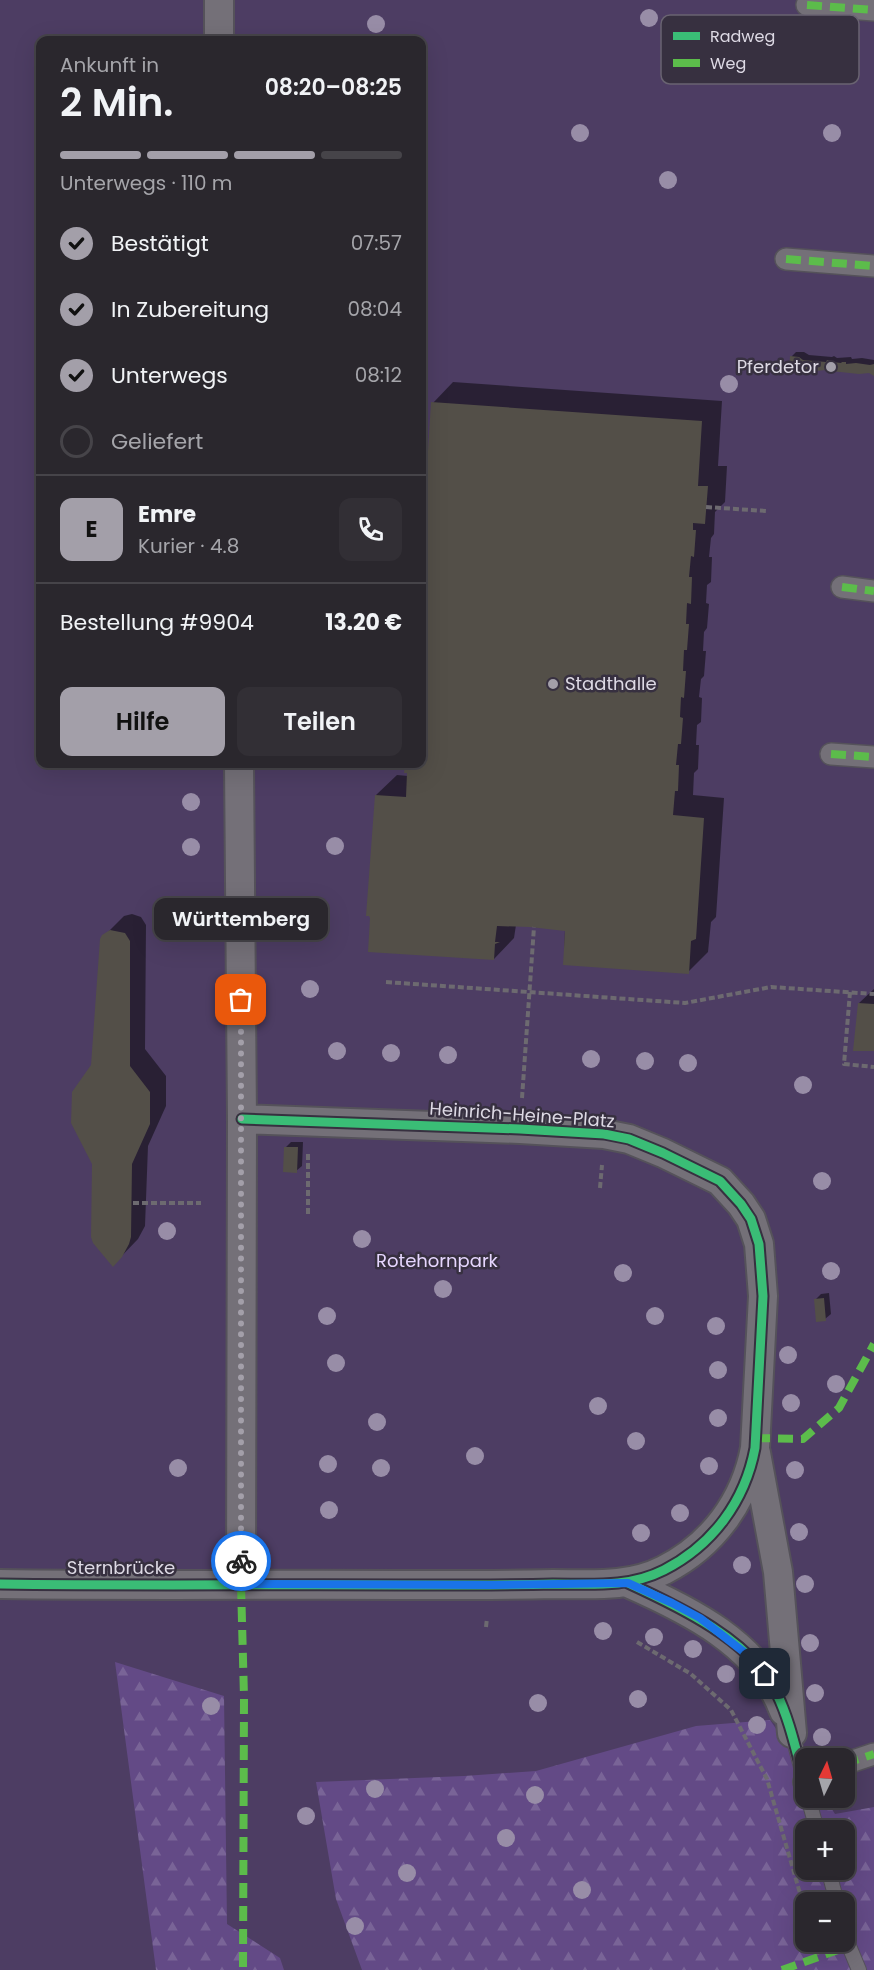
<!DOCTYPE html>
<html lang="de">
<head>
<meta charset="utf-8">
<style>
	:root { --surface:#2a272d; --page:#322f35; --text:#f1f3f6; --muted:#a5a5aa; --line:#464449; --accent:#a39fa9 }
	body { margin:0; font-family:Poppins,sans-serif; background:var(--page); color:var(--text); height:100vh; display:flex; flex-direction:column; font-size:22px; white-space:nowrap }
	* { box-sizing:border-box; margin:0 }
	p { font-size:20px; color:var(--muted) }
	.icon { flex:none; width:33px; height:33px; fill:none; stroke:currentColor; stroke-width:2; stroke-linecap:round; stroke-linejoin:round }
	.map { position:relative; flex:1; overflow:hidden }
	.sheet { position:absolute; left:36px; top:36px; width:390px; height:732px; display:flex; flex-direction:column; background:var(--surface); border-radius:12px; box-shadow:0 6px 24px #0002,0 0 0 2px var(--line) }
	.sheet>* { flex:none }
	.needle { width:39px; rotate:5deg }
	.controls { position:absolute; left:795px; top:1748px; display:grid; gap:12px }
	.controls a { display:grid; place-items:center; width:60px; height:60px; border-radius:12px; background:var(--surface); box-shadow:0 6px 24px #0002,0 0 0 2px var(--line); font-size:30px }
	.pin { position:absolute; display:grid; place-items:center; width:51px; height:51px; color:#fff; margin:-26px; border-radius:12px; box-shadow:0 3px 9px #0006 }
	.courier { position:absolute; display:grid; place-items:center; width:60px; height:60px; margin:-30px; border:4px solid #1a73e8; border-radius:50%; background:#fff; color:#222; box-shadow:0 2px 8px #0007 }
	.bubble { position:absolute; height:42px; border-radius:12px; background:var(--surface); box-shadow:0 6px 24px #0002,0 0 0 2px var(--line); font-size:20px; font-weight:600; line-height:42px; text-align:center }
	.summary em { font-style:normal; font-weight:600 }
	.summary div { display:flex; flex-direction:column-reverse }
	.summary { display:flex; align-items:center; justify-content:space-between; height:102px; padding:0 24px }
	h1 { font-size:39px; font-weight:600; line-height:45px }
	.bar { display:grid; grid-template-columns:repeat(4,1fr); gap:9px 6px; align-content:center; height:72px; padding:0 24px }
	.bar i { height:8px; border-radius:4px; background:var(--line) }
	.bar .selected { background:var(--accent) }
	.bar p { grid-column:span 4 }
	.line { display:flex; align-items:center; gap:15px; padding:0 24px; border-top:2px solid var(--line) }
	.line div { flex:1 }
	.round { display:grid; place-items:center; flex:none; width:63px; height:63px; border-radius:12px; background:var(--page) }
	ol { padding:0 24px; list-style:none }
	li { display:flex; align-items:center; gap:18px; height:66px }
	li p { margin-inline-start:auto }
	li .icon { padding:6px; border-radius:50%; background:var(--accent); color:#111; stroke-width:4 }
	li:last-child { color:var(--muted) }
	li i { width:33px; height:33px; border:3px solid var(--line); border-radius:50% }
	.cta { display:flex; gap:12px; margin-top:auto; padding:12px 24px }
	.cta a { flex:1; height:69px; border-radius:12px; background:var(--accent); color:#111; font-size:24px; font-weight:600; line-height:69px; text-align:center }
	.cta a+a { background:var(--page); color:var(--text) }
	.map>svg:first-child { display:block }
	.green { fill:#4d3d63; fill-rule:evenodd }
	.forest { fill:url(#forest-firs); fill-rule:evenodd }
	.shadow { fill:#0007 }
	.building { fill:#534f48 }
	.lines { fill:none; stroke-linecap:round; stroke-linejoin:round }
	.service-casing { stroke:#55525a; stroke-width:16 }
	.pedestrian-casing { stroke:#55525a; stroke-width:24 }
	.minor-casing { stroke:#55525a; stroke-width:32 }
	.path { stroke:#6d6a70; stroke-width:4; stroke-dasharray:6 3; stroke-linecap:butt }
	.service { stroke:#747078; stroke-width:14 }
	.pedestrian { stroke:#747078; stroke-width:21 }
	.minor { stroke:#747078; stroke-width:28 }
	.quiet { stroke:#5cbc4b; stroke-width:8; stroke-dasharray:15 8; stroke-linecap:butt }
	.cycleway-casing { stroke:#373040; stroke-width:13 }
	.cycleway { stroke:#3abd76; stroke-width:9 }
	.tree { fill:#988da7 }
	.done { stroke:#a39fa9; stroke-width:6; stroke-dasharray:0 10.8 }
	.route { stroke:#1a73e8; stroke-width:8 }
	.poi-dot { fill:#a39fa9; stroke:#373040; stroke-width:2 }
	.labels { text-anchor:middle; stroke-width:5; stroke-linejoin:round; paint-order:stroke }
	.poi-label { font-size:18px; fill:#ddd9e4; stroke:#373040; text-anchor:end }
	.street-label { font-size:18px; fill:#ddd9e4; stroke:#373040 }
	.park-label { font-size:18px; fill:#e6d6fe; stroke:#373040 }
	.key { fill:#373040; stroke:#696371; stroke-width:1.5 }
	.key-label { font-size:16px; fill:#ddd9e4 }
</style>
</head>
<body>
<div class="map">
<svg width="874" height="1970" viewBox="0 0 874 1970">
	<defs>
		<pattern id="forest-firs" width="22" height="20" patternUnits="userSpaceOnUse" patternTransform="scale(1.5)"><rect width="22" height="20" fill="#634a86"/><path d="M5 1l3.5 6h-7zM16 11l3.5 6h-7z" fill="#796497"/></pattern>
	</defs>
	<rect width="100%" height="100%" fill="#38343c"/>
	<path class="green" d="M0 0H874V1970H0ZM40 40H422V764H40ZM806 1758H844V1797H806ZM806 1830H844V1869H806ZM806 1902H844V1941H806Z"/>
	<path class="forest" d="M115 1662 224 1696 227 1924 280 1958 284 1970H156Z
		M770 1720 805 1771 806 1797H824L835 1814 874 1807V1970H362L336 1899 316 1782 464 1776 536 1771 696 1726ZM806 1830H844V1869H806ZM806 1902H844V1941H806Z"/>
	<path class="shadow" d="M796 352H804L809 355 832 357 834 356 837 358 851 357 852 359 862 358 874 360V375L870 372 827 369 791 357Z
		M453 382 722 401 718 466H727L725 502 715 512 714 534 711 538 709 557H712L711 582 707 585 706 603 709 604 707 628 704 632 703 651H706L704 676 701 679 699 697 702 698 701 722 697 725 696 745H699L698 769 694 773 693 795 724 798 716 917 711 922 708 952 688 972 564 964 565 928 516 925 514 938 494 959 372 918 376 795 397 775 408 776 409 772H406V764H422V558L424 556 425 537H422L423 512 427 508 428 503H422V464L429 457 433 403Z
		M132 914 141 917 146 925 145 1049 166 1076V1106L148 1146 145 1226 138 1239 113 1265 92 1065 107 933 124 916Z
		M874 989V1051L859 1003Z
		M291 1142H303L302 1166 296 1171 286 1147Z
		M829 1293 831 1314 825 1319 816 1299 821 1294Z"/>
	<path class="building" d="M790 356 799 357 803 360 826 362 827 360 831 361 832 362 841 363 842 362H846V364L856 363 870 365 874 364V376L869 373 859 374 831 371V372H827L826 370 816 371 803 369 798 371H789Z
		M431 402 702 421 698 486H708L705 524 693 523V530H696L694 557 691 556 689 577H692L691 604 687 603 686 624H689L687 650H684L683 671H686L684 698 681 697 680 717 683 718 681 744H678L676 765H679L678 791H675L673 815 704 818 696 939 691 941 689 974 563 965 565 931 530 927 497 926 495 942H500L495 944 494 960 368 952 370 918 369 916H366L375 795 406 797 407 773H404L405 764H422V559L423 538H422V511L425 512 426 505 422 504V467H427Z
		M110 930 125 933 130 941V1066L150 1092V1124L132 1164 131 1237 129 1244 122 1257 113 1267 93 1243 91 1237 92 1164 71 1123 72 1092 91 1065 100 939 102 935Z
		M858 1003 874 1004V1051H853Z
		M284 1147H298L297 1173 283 1172Z
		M824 1298 826 1321 816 1322 814 1299Z"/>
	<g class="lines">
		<g class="service-casing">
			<path id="service" d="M792 1733 806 1786
				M808 1797 817 1830
				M828 1869 837 1902
				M844 1931 849 1946 859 1970"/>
		</g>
		<g class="pedestrian-casing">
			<path id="pedestrian" d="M807 5 874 10
				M786 259 874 266
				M842 587 874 591
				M831 754 874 757
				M844 1764 874 1754
				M804 1782 806 1781"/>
		</g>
		<g class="minor-casing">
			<path id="minor" d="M219 0V40
				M239 764 242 1119 241 1584
				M756 1453 778 1572 792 1733
				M628 1583C689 1610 759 1644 784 1711
				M0 1584C140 1586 281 1584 421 1585 465 1585 509 1585 553 1584 590 1584 629 1588 664 1570 713 1545 745 1501 755 1448L763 1296 759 1244 751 1219 741 1204 720 1181 663 1153 629 1139 604 1134 520 1129 242 1119"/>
		</g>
		<path class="path" d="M706 507 766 511
			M386 982 685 1003 771 987 874 994
			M850 992 844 1064 874 1067
			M522 1098 534 927
			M308 1154V1216
			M600 1188 602 1165
			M133 1203H201
			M486 1627 487 1618
			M637 1642 691 1674 731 1710 767 1779 806 1914
			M813 1941 818 1957"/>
		<use href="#service" class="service"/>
		<use href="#pedestrian" class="pedestrian"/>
		<use href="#minor" class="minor"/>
		<path class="quiet" d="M807 5 874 10
			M786 259 874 266
			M842 587 874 591
			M831 754 874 757
			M755 1438 803 1439 839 1408 874 1344
			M241 1584 244 1697 243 1970
			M844 1764 874 1754
			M782 1970 849 1946"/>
		<g class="cycleway-casing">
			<path id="cycleway" d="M628 1583C678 1606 753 1641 777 1694 791 1723 797 1756 806 1786
				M0 1584C140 1586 281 1584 421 1585 465 1585 509 1585 553 1584 590 1584 629 1588 664 1570 713 1545 745 1501 755 1448L763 1296 759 1244 751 1219 741 1204 720 1181 663 1153 629 1139 604 1134 520 1129 242 1119"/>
		</g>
		<use href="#cycleway" class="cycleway"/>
	</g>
	<g class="tree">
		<circle cx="649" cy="18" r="9"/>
		<circle cx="376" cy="24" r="9"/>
		<circle cx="580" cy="133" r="9"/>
		<circle cx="832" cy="133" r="9"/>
		<circle cx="668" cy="180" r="9"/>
		<circle cx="729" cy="384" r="9"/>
		<circle cx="191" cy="802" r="9"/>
		<circle cx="335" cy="846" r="9"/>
		<circle cx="191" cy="847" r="9"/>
		<circle cx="321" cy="919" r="9"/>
		<circle cx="310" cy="989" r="9"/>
		<circle cx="337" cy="1051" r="9"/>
		<circle cx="391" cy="1053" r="9"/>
		<circle cx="448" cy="1055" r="9"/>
		<circle cx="591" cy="1059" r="9"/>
		<circle cx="645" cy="1061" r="9"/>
		<circle cx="688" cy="1063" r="9"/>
		<circle cx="803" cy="1085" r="9"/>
		<circle cx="822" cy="1181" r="9"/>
		<circle cx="167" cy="1231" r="9"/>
		<circle cx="362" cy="1239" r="9"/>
		<circle cx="831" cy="1271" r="9"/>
		<circle cx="623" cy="1273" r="9"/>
		<circle cx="443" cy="1289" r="9"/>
		<circle cx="327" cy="1316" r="9"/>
		<circle cx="655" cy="1316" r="9"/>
		<circle cx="716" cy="1326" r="9"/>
		<circle cx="788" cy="1355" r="9"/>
		<circle cx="336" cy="1363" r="9"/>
		<circle cx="718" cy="1370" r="9"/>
		<circle cx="836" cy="1384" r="9"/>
		<circle cx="791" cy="1403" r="9"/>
		<circle cx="598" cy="1406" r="9"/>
		<circle cx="718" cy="1418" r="9"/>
		<circle cx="377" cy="1422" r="9"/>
		<circle cx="636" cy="1441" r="9"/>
		<circle cx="475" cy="1456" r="9"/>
		<circle cx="328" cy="1464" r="9"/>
		<circle cx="709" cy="1466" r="9"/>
		<circle cx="178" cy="1468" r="9"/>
		<circle cx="381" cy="1468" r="9"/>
		<circle cx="795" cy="1470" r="9"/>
		<circle cx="329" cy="1510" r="9"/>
		<circle cx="680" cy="1513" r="9"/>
		<circle cx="799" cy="1532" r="9"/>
		<circle cx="641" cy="1533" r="9"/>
		<circle cx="742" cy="1565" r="9"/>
		<circle cx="805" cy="1584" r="9"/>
		<circle cx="603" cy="1631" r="9"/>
		<circle cx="654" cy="1637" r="9"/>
		<circle cx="810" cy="1643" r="9"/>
		<circle cx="693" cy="1649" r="9"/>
		<circle cx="726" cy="1674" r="9"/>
		<circle cx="815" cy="1693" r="9"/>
		<circle cx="638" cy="1699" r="9"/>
		<circle cx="538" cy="1703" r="9"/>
		<circle cx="211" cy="1706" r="9"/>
		<circle cx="757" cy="1725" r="9"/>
		<circle cx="822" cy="1737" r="9"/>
		<circle cx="375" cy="1789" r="9"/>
		<circle cx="535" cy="1795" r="9"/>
		<circle cx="306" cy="1816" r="9"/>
		<circle cx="506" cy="1838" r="9"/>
		<circle cx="407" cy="1873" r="9"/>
		<circle cx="582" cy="1890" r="9"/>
		<circle cx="355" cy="1926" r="9"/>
	</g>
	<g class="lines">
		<path class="done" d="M241 1561V1000"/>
		<path class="route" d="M241 1561V1584L493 1585 628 1583 672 1603 700 1618 749 1656 765 1674"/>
	</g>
	<g class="poi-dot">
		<circle cx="831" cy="367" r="6"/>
		<circle cx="553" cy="684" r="6"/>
	</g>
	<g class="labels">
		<g class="poi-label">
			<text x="819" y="373">Pferdetor</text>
			<text x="565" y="690" text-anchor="start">Stadthalle</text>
		</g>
		<g class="street-label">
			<text transform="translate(522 1115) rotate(4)" y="6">Heinrich-Heine-Platz</text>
			<text x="121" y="1574">Sternbrücke</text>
		</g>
		<g class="park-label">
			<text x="437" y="1267">Rotehornpark</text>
		</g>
	</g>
	<rect x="661" y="15" width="198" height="69" rx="9" class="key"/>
	<rect x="673" y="32" width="27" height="8" fill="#3abd76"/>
	<rect x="673" y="59" width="27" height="8" fill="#5cbc4b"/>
	<g class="key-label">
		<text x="710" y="42">Radweg</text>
		<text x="710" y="69">Weg</text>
	</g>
</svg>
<div class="controls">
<a><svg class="needle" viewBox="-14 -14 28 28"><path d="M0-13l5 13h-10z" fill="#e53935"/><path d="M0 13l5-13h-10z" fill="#a5a5aa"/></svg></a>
<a>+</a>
<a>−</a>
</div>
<div class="pin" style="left:241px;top:1000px;background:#ea580c"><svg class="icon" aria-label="bag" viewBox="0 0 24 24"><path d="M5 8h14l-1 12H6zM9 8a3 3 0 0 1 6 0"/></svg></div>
<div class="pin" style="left:765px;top:1674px;background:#1f2937"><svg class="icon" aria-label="home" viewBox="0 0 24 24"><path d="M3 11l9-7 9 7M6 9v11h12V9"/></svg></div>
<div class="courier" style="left:241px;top:1561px"><svg class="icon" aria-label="bike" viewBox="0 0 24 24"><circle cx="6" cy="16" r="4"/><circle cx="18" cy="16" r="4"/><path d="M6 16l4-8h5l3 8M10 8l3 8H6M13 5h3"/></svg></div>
<div class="bubble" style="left:154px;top:898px;width:174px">Württemberg</div>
<section class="sheet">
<div class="summary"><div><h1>2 Min.</h1><p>Ankunft in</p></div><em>08:20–08:25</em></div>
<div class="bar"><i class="selected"></i><i class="selected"></i><i class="selected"></i><i></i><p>Unterwegs · 110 m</p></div>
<ol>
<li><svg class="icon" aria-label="check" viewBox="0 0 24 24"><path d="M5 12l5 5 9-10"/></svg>Bestätigt<p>07:57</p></li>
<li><svg class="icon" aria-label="check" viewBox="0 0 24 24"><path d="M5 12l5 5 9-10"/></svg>In Zubereitung<p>08:04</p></li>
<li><svg class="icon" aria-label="check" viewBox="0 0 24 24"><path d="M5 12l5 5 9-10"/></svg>Unterwegs<p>08:12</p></li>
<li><i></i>Geliefert</li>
</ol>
<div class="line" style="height:108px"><b class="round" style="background:var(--accent);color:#111">E</b><div><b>Emre</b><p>Kurier · 4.8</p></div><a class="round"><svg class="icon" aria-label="phone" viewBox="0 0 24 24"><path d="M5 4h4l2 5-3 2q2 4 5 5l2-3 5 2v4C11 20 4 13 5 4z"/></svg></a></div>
<div class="line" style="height:78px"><div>Bestellung #9904</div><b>13.20 €</b></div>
<div class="cta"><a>Hilfe</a><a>Teilen</a></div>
</section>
</div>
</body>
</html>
